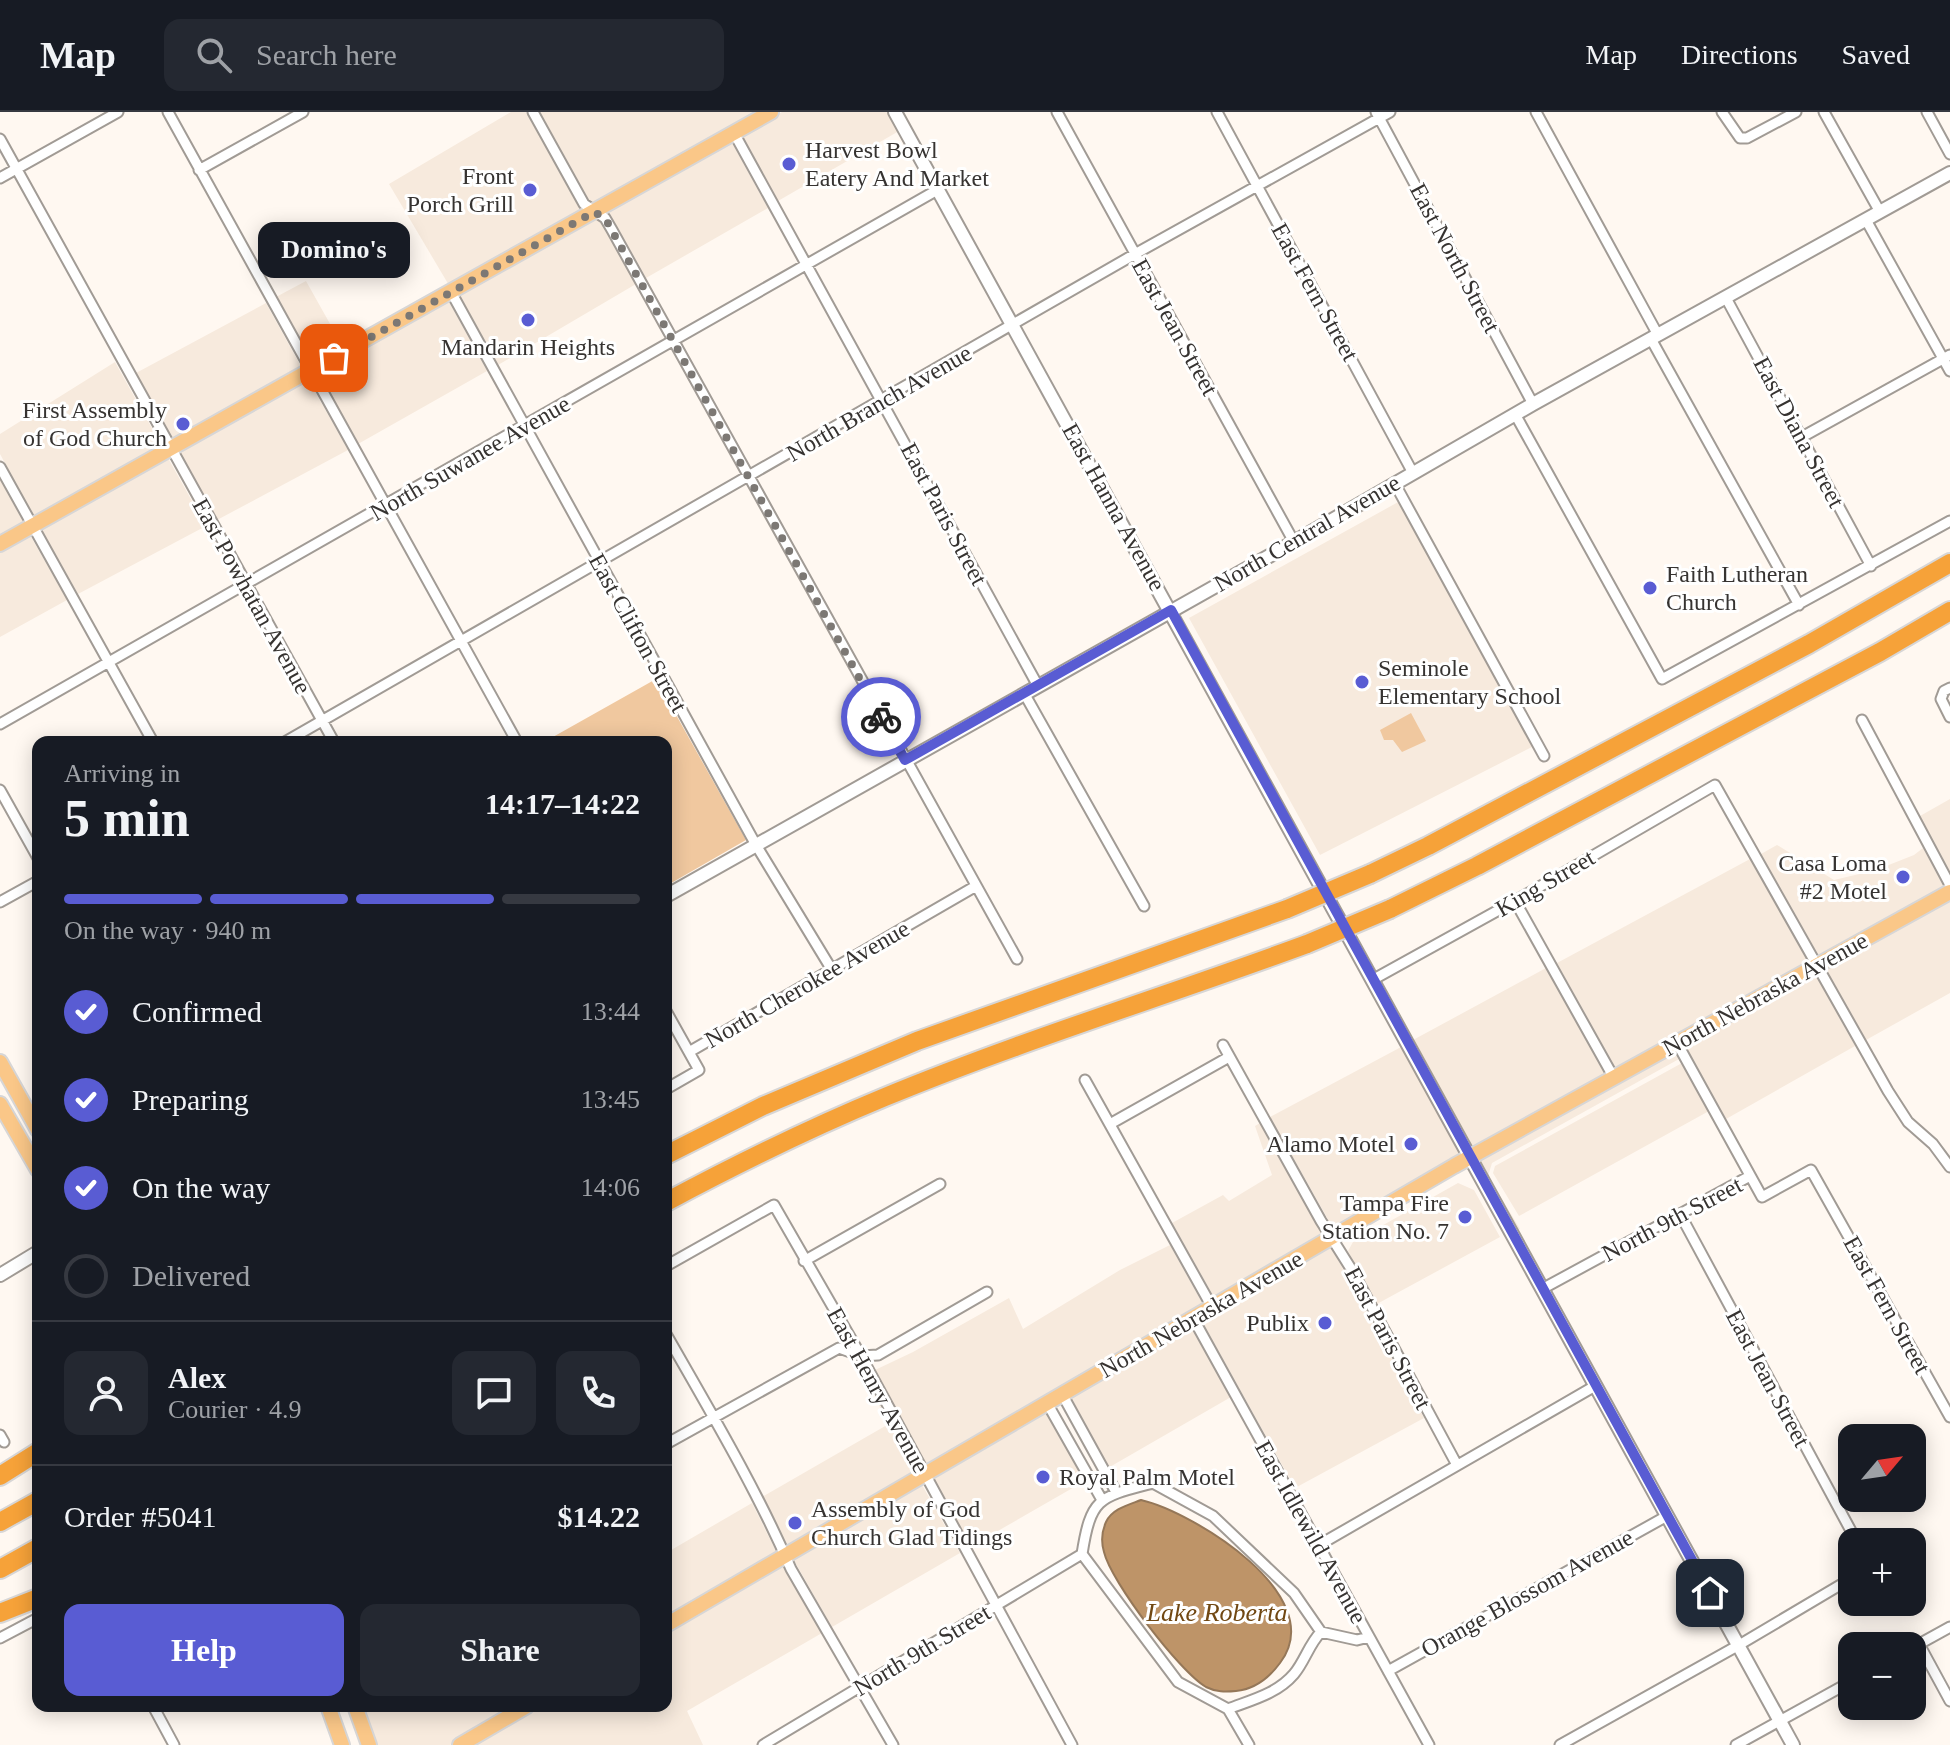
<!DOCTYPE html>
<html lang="en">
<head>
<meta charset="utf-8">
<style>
	:root { --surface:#171b24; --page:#242831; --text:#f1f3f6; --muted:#9ea1a6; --line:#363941; --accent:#595cd3 }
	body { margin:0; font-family:"Times New Roman",serif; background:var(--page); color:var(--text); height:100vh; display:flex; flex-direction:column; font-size:30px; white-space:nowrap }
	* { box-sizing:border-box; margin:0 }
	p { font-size:26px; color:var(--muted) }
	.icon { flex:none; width:44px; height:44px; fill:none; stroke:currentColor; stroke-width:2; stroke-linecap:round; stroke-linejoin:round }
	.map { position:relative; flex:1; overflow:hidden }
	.drawer { position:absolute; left:32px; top:624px; width:640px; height:976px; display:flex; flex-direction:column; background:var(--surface); border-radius:16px; box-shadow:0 4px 20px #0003 }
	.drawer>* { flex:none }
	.needle { width:52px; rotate:61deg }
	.tools { position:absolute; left:1838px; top:1312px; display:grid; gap:16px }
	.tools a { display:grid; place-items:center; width:88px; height:88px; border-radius:16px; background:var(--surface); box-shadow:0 4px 20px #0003; font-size:40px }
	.pin { position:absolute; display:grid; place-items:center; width:68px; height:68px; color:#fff; margin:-34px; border-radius:16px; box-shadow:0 4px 12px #0006 }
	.courier { position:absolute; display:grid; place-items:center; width:80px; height:80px; margin:-40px; border:6px solid #595cd3; border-radius:50%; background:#fff; color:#222; box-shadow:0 2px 10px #0007 }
	.bubble { position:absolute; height:56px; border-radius:16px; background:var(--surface); box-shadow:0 4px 20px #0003; font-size:26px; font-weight:600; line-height:56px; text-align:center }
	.headline em { font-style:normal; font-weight:600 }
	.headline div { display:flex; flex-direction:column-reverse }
	.headline { display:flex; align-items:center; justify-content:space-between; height:136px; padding:0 32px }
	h1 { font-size:52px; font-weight:600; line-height:60px }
	.bar { display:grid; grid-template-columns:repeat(4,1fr); gap:12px 8px; align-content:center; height:96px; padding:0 32px }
	.bar i { height:10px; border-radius:6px; background:var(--line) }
	.bar .on { background:var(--accent) }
	.bar p { grid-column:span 4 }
	.line { display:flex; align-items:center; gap:20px; padding:0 32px; border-top:2px solid var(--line) }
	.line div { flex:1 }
	.round { display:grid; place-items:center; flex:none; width:84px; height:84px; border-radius:16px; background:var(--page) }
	ol { padding:0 32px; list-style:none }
	li { display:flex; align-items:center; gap:24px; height:88px }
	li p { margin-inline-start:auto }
	li .icon { padding:8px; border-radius:50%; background:var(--accent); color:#fff; stroke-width:4 }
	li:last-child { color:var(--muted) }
	li i { width:44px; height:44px; border:4px solid var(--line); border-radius:50% }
	.primary-button { display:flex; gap:16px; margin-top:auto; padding:16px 32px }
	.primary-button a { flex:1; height:92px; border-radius:16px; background:var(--accent); color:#fff; font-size:32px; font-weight:600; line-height:92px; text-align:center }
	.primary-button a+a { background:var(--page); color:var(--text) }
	header { display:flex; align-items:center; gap:48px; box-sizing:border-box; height:112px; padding:0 40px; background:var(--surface); border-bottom:2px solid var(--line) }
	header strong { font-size:38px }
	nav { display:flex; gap:44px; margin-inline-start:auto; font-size:28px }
	.search { width:560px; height:72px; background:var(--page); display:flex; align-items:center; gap:20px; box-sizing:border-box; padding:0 28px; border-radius:16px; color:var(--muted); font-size:30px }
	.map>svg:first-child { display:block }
	.built { fill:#f7eadd }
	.green { fill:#f0c89f }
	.water { fill:#be9468; stroke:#957758; stroke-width:2 }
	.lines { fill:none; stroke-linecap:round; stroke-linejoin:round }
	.minor-casing { stroke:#a19b95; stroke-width:13 }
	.tertiary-casing { stroke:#a19b95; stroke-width:16 }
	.primary-casing { stroke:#d7d6d6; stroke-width:18 }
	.motorway-casing { stroke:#d7d6d6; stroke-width:22 }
	.minor { stroke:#fff; stroke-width:9 }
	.tertiary { stroke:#fff; stroke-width:12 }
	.primary { stroke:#fac788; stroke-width:14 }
	.motorway { stroke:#f6a239; stroke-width:18 }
	.motorway-bridge-casing { stroke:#d7d6d6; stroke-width:22; stroke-linecap:butt }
	.motorway-bridge { stroke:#f6a239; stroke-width:18 }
	.done { stroke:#7c7874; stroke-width:8; stroke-dasharray:0 14.4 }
	.route { stroke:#595cd3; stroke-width:10 }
	.poi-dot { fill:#595cd3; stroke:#fff; stroke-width:3 }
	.labels { text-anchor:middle; stroke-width:6; stroke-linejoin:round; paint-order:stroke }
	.poi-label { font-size:24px; fill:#363331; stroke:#fff; text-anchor:end }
	.street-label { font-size:24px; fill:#363331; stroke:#fff }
	.water-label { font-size:26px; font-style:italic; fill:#714813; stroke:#fff }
</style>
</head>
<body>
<header>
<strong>Map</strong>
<div class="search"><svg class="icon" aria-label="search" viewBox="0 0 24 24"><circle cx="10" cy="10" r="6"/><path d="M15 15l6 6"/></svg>Search here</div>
<nav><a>Map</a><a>Directions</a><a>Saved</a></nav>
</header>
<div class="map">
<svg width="1950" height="1633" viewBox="0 0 1950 1633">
	<rect width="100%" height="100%" fill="#fff8f1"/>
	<path class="built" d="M511 0H526L582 101 450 175 389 72Z
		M540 0H760L593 95Z
		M782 0H889L899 19 778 89 742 23Z
		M731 29 768 96 646 166 608 99Z
		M598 105 636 172 498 253 459 182Z
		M306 169 343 235 313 252 276 185Z
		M448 188 487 259 358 332 319 261Z
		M266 191 303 258 174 330 136 261Z
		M115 250 163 336 36 408 0 342V322Z
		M308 267 348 338 217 408 179 340Z
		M168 346 206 414 78 482 41 417Z
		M0 367 25 413 0 426Z
		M1400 389 1534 634 1320 743 1189 506Z
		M30 423 67 488 0 525V438Z
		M1950 687V760L1920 704Z
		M1777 733 1834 768 1876 758 1914 743 1923 736 1945 777 1820 846 1761 742Z
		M1750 747 1809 852 1616 958 1557 851Z
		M1950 786V881L1866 928 1825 855Z
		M1546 856 1606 964 1472 1038 1413 928Z
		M1815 861 1855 934 1726 1007 1685 933Z
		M1403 934 1462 1044 1334 1118 1270 1005Z
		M1674 939 1679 947 1492 1051 1488 1064 1520 1117 1517 1119 1477 1047Z
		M1682 951 1709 999 1519 1104 1493 1061 1495 1054Z
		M1260 1011 1324 1124 1215 1187 1172 1111 1223 1083 1229 1089 1272 1063 1255 1014Z
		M1458 1071 1474 1078 1500 1125 1375 1193 1348 1139 1353 1130Z
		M1170 1133 1204 1194 926 1356 875 1258 913 1240 1009 1186 1023 1217 1120 1158Z
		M1330 1133 1424 1306 1295 1376 1201 1208Z
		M1191 1214 1231 1285 1101 1360 1061 1289Z
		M877 1288 916 1362 788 1435 762 1385 887 1313Z
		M1050 1295 1090 1366 970 1435 932 1365Z
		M921 1371 960 1441 832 1515 792 1445Z
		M752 1391 777 1441 666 1507V1441Z
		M782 1451 822 1521 687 1599 703 1633H471L538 1594H666V1520Z
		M362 1594H503L506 1600 450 1633H376Z"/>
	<path class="green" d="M656 567 746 728 666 774V630H544Z
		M1411 601 1426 629 1402 640 1393 628H1384L1380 618Z"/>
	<path class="water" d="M1141 1388C1193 1400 1331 1484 1280 1551 1269 1566 1256 1577 1236 1579 1225 1580 1216 1580 1206 1575 1180 1560 1111 1470 1104 1440 1101 1430 1102 1419 1106 1410 1112 1397 1128 1393 1141 1388Z"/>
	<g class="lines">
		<g class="minor-casing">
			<path id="minor" d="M168 0 517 630
				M533 0 584 92 605 106 612 118 1017 847
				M1057 0 1294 430
				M1217 0 1413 361
				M1376 0 1533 292
				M1536 0 1658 223
				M1722 0 1740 26H1747L1796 0
				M1824 0 1880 100
				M1927 0 1950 42
				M734 21 1038 574
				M0 27 334 630
				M199 58 303 0
				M0 66 118 0
				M1866 108 1950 259
				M451 180 756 733 832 858
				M1726 186 1871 454
				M1651 227 1799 493
				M1515 302 1662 567 1950 409
				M1802 325 1950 243
				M0 355 153 630
				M1395 372 1544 644
				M1950 576 1944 579 1941 587 1950 605
				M1024 581 1144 794
				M1862 608 1950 773
				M0 612 939 77
				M285 630 1135 142 1390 0
				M0 678 38 746
				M1515 789 1614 966
				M0 790 38 769
				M1374 867 1515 789 1715 673 1888 979 1908 1010 1933 1032 1950 1055
				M666 899 699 958 666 977
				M1677 931 1762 1085 1811 1058 1950 1305
				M1223 933 1321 1109 1353 1160 1457 1353
				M689 940 976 774
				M1085 968 1212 1195
				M1110 1012 1229 945
				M1680 1102 1857 1430
				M804 1149 940 1072
				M666 1154 774 1093 861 1244 1072 1633
				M1542 1177 1750 1064
				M1193 1206 1429 1633
				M666 1222C710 1299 756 1376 791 1457L893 1633
				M1062 1282 1116 1380
				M1047 1291 1102 1388
				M0 1323 4 1330
				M666 1332 839 1236 861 1244 878 1243 987 1180
				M1319 1433 1595 1274
				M1321 1520C1309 1532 1305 1549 1294 1562 1277 1582 1251 1588 1228 1597L1178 1570 1082 1442C1091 1385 1099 1385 1153 1371L1213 1404 1294 1481 1321 1520 1357 1528 1369 1525
				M0 1526 38 1506
				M1919 1532 1950 1589
				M1912 1536 1950 1515
				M1388 1559 1667 1404
				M153 1594 174 1633
				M1228 1597 1249 1633
				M763 1633 1082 1442
				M1560 1633 1739 1533 1852 1466
				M1736 1633 1852 1569"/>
		</g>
		<g class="tertiary-casing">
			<path id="tertiary" d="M895 0 1793 1633
				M666 784 1294 430 1533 292 1950 61
				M0 1163 38 1140"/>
		</g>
		<g class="primary-casing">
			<path id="primary" d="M0 432 771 0
				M0 950 38 1018
				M0 992 38 1058
				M666 1513 1454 1054 1950 780
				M328 1594 342 1633
				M355 1594 369 1633
				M460 1633 527 1594"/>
		</g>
		<g class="motorway-casing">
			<path id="motorway" d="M1370 762 1428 734 1809 532 1950 451
				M1390 797 1477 754 1880 540 1950 499
				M666 1043 763 994 917 929 1287 797
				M666 1090C737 1052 810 1016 885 985 1023 928 1166 884 1307 832
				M0 1364 38 1340
				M0 1410 38 1389
				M0 1457 38 1436
				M0 1501 38 1486"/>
		</g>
		<use href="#minor" class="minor"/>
		<use href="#tertiary" class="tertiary"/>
		<use href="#primary" class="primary"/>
		<use href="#motorway" class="motorway"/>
		<g class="motorway-bridge-casing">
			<path id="motorway-bridge" d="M1287 797 1370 762
				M1307 832 1390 797"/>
		</g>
		<use href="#motorway-bridge" class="motorway-bridge"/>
	</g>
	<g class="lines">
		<path class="done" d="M334 246 594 100 605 106 881 605"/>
		<path class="route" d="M881 605 905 648 1171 498 1710 1481"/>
	</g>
	<g class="poi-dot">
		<circle cx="789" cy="52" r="8"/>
		<circle cx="530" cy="78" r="8"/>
		<circle cx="528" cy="208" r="8"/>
		<circle cx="183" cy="312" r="8"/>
		<circle cx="1650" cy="476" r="8"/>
		<circle cx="1362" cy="570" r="8"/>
		<circle cx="1903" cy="765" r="8"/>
		<circle cx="1411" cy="1032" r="8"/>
		<circle cx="1465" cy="1105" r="8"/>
		<circle cx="1325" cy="1211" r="8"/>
		<circle cx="1043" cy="1365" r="8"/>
		<circle cx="795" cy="1411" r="8"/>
	</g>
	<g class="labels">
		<g class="poi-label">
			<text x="805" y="46" text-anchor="start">Harvest Bowl<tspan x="805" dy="28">Eatery And Market</tspan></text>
			<text x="514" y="72">Front<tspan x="514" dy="28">Porch Grill</tspan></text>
			<text x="528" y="243" text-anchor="middle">Mandarin Heights</text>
			<text x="167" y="306">First Assembly<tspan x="167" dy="28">of God Church</tspan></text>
			<text x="1666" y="470" text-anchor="start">Faith Lutheran<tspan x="1666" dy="28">Church</tspan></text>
			<text x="1378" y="564" text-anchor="start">Seminole<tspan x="1378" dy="28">Elementary School</tspan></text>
			<text x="1887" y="759">Casa Loma<tspan x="1887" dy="28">#2 Motel</tspan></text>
			<text x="1395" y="1040">Alamo Motel</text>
			<text x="1449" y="1099">Tampa Fire<tspan x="1449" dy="28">Station No. 7</tspan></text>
			<text x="1309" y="1219">Publix</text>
			<text x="1059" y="1373" text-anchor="start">Royal Palm Motel</text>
			<text x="811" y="1405" text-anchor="start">Assembly of God<tspan x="811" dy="28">Church Glad Tidings</tspan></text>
		</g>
		<g class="street-label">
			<text transform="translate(1455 146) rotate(62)" y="8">East North Street</text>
			<text transform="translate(1315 180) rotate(61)" y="8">East Fern Street</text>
			<text transform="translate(1175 215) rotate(61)" y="8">East Jean Street</text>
			<text transform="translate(879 291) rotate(-30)" y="8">North Branch Avenue</text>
			<text transform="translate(1799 320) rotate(62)" y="8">East Diana Street</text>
			<text transform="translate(470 346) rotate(-30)" y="8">North Suwanee Avenue</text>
			<text transform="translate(1114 395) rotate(61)" y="8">East Hanna Avenue</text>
			<text transform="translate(944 402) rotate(62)" y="8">East Paris Street</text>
			<text transform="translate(1307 421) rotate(-30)" y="8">North Central Avenue</text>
			<text transform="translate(252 484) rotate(61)" y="8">East Powhatan Avenue</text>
			<text transform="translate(638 521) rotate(61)" y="8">East Clifton Street</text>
			<text transform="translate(1545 771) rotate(-30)" y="8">King Street</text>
			<text transform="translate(807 872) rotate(-30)" y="8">North Cherokee Avenue</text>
			<text transform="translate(1765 882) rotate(-29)" y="8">North Nebraska Avenue</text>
			<text transform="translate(1672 1107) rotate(-28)" y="8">North 9th Street</text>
			<text transform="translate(1887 1193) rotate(61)" y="8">East Fern Street</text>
			<text transform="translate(1201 1202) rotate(-30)" y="8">North Nebraska Avenue</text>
			<text transform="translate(1388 1226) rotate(62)" y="8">East Paris Street</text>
			<text transform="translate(1768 1266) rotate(62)" y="8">East Jean Street</text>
			<text transform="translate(878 1278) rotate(61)" y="8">East Henry Avenue</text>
			<text transform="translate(1311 1420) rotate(61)" y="8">East Idlewild Avenue</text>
			<text transform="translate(1527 1481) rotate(-29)" y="8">Orange Blossom Avenue</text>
			<text transform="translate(922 1538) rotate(-31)" y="8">North 9th Street</text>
		</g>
		<g class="water-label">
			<text x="1217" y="1509">Lake Roberta</text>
		</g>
	</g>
</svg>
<div class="tools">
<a><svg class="needle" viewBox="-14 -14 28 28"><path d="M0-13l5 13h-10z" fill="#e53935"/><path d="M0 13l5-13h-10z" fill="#9ea1a6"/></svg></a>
<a>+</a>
<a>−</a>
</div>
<div class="pin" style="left:334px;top:246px;background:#ea580c"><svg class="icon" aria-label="bag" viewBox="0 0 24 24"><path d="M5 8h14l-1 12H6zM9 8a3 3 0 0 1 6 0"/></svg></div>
<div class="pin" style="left:1710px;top:1481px;background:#1f2937"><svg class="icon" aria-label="home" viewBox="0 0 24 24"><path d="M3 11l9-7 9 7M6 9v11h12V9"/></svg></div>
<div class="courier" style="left:881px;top:605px"><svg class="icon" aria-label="bike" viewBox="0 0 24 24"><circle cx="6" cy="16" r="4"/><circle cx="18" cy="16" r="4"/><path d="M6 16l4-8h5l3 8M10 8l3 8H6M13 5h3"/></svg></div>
<div class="bubble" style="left:258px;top:110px;width:152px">Domino's</div>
<section class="drawer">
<div class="headline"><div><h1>5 min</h1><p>Arriving in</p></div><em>14:17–14:22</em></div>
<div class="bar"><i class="on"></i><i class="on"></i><i class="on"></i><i></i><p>On the way · 940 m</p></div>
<ol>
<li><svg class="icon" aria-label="check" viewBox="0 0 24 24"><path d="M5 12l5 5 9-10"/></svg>Confirmed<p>13:44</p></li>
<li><svg class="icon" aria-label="check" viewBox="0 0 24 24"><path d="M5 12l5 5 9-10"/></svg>Preparing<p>13:45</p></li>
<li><svg class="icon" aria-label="check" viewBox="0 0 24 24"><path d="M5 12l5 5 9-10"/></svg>On the way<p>14:06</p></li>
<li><i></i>Delivered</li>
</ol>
<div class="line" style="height:144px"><a class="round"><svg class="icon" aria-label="person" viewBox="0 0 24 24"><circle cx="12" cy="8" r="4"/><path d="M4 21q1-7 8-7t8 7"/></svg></a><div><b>Alex</b><p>Courier · 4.9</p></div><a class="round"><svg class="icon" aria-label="chat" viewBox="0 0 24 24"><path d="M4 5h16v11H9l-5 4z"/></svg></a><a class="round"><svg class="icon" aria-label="phone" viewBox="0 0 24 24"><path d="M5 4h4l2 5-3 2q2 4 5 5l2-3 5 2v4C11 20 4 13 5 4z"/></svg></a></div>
<div class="line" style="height:104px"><div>Order #5041</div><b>$14.22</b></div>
<div class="primary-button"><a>Help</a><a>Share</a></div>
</section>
</div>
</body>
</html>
